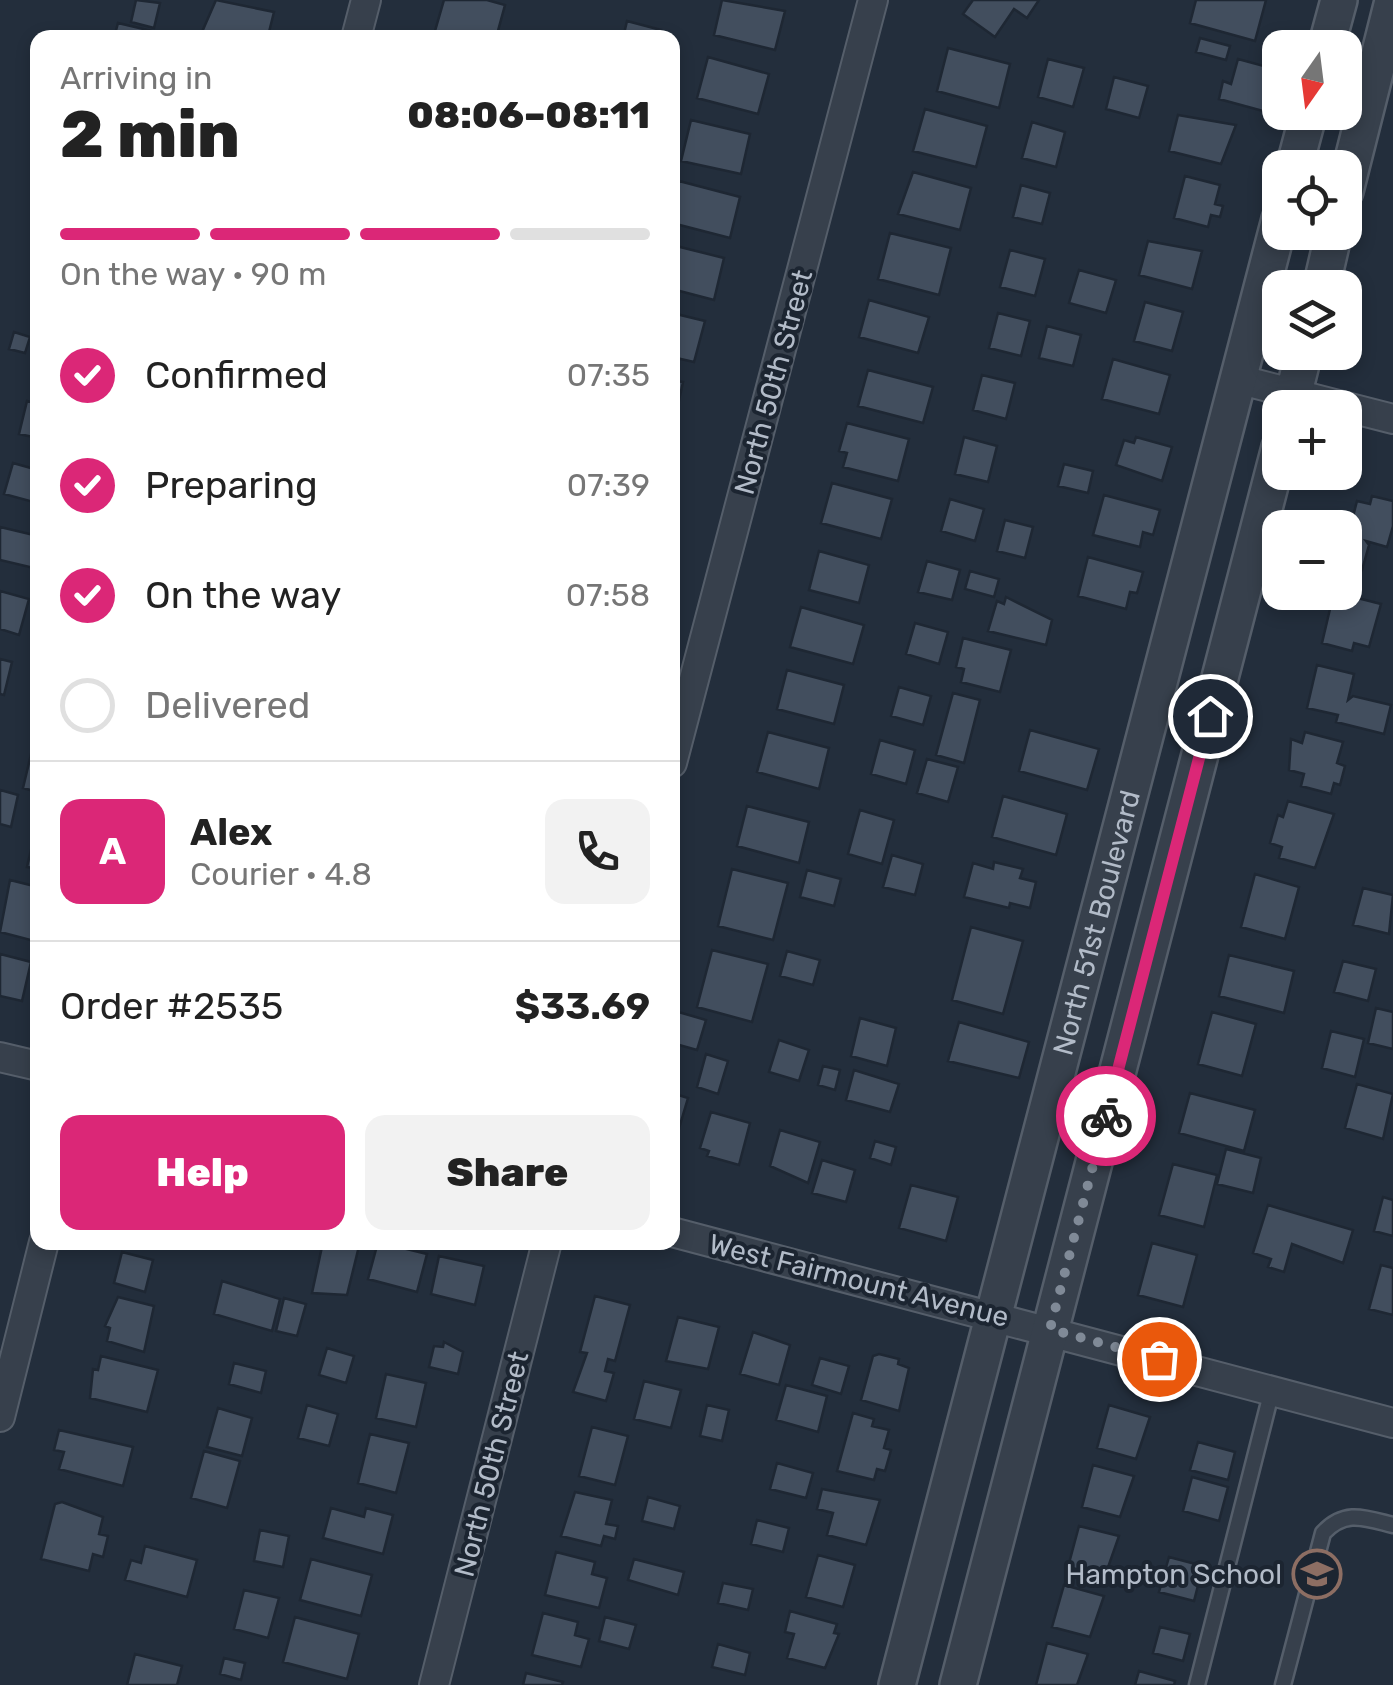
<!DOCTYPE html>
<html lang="en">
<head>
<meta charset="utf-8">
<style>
	:root { --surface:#fff; --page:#f2f2f2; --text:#222; --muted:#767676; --line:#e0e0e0; --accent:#db2777 }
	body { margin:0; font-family:Rubik,sans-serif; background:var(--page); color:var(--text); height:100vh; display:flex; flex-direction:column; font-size:38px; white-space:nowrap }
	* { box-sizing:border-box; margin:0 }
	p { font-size:32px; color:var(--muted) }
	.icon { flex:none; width:55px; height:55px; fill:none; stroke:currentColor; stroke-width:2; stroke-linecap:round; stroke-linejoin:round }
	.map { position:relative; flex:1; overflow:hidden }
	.side { position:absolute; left:30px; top:30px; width:650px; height:1220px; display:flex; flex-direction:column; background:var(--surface); border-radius:20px; box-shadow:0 5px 15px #0003 }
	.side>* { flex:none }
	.needle { width:65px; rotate:194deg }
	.buttons { position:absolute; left:1262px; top:30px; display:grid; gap:20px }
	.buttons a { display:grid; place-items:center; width:100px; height:100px; border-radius:20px; background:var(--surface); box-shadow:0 5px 15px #0003; font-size:50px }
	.pin { position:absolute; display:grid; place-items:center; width:85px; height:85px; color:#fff; margin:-42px; border:5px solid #fff; border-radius:50%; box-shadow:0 2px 10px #0007 }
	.courier { position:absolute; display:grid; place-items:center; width:100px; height:100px; margin:-50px; border:8px solid #db2777; border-radius:50%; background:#fff; color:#222; box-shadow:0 2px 12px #0007 }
	.overview em { font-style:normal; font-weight:800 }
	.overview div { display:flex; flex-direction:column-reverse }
	.overview { display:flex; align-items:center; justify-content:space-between; height:170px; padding:0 30px }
	h1 { font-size:65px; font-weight:800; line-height:75px }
	.bar { display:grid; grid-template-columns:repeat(4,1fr); gap:15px 10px; align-content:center; height:120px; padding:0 30px }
	.bar i { height:12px; border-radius:8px; background:var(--line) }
	.bar .current { background:var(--accent) }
	.bar p { grid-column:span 4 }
	.line { display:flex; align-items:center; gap:25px; padding:0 30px; border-top:2px solid var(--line) }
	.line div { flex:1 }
	.round { display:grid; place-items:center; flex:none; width:105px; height:105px; border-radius:20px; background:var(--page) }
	ol { padding:0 30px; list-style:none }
	li { display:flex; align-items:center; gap:30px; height:110px }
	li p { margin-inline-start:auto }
	li .icon { padding:10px; border-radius:50%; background:var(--accent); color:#fff; stroke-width:4 }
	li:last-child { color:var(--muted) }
	li i { width:55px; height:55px; border:5px solid var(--line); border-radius:50% }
	.cta { display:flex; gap:20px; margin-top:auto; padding:20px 30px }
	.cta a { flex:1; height:115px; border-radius:20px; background:var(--accent); color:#fff; font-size:40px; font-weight:800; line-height:115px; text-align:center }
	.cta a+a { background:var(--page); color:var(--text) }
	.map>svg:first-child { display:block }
	.building { fill:#424e5e; stroke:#1e2733; stroke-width:2.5 }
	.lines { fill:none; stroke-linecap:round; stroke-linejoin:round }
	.service-casing { stroke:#555e6a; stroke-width:19 }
	.minor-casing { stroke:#555e6a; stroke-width:32 }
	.tertiary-casing { stroke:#555e6a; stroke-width:40 }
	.service { stroke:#37404c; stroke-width:14 }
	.minor { stroke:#37404c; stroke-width:28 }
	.tertiary { stroke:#37404c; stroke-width:35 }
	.done { stroke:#808a97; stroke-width:10; stroke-dasharray:0 18 }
	.route { stroke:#db2777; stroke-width:12 }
	.labels { text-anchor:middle; stroke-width:8; stroke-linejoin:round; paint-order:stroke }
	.street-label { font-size:28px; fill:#b2bbc8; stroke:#1c2531 }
	.poi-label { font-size:28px; fill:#b2bbc8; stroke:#1c2531; text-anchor:end }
</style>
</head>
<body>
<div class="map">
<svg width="1393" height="1685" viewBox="0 0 1393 1685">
	<rect width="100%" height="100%" fill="#232e3c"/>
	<path class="building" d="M136 0 160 3 154 28 131 22Z
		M216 0 274 12 269 32 280 38H225L202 32Z
		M444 0H487L505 5 496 38H458L435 31Z
		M722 0 785 11 775 50 714 35Z
		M973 0H1039L1027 18 1014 9 995 37 963 14Z
		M1196 0H1266L1255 41 1190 23Z
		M627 21 661 30 659 38H623Z
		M118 23 152 31 151 38H114Z
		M1200 38 1230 46 1226 60 1196 52Z
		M948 48 1010 64 999 108 937 91Z
		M708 57 769 74 758 114 697 98Z
		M1048 59 1084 68 1073 107 1038 97Z
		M1238 59 1275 69 1263 111 1219 99 1223 81 1231 84Z
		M1114 77 1148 86 1139 118 1106 109Z
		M925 109 987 126 976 167 913 151Z
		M1178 115 1236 125 1221 164 1169 151Z
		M691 120 750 134 741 174 681 161Z
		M1032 122 1065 132 1056 167 1022 158Z
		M913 172 971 188 960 230 898 214Z
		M1185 176 1220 185 1215 204 1223 206 1220 217 1211 215 1208 227 1174 218Z
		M679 181 740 197 730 238 672 223Z
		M1021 185 1050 193 1042 224 1013 217Z
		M890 233 951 248 939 295 878 279Z
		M1148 241 1202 251 1192 289 1139 275Z
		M672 245 724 258 714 300 672 289Z
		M1010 250 1045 259 1035 296 1000 287Z
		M1079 270 1116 280 1106 313 1069 303Z
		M869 300 929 317 918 353 859 337Z
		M1145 302 1183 312 1172 351 1134 341Z
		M672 313 705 321 694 362 672 357Z
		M998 313 1030 321 1021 356 989 348Z
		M1047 326 1081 335 1073 366 1039 358Z
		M14 332 30 337 25 353 9 349Z
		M1113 359 1170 375 1159 414 1102 399Z
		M868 370 933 387 923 423 858 406Z
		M982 375 1015 383 1006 419 973 410Z
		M672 380 683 382 674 423H672Z
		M27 401 38 404V438L19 434Z
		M847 423 909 439 898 481 843 467 847 453 839 451Z
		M964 437 997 446 988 482 955 474Z
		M1136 437 1172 447 1162 481 1116 465 1124 440 1134 443Z
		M13 463 38 470 37 503 4 494Z
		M1064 464 1093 471 1088 493 1058 486Z
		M832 483 892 499 881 539 821 523Z
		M1104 495 1160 510 1153 535 1143 532 1140 547 1093 535Z
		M1372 496 1393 501V526L1387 547 1366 541 1369 545 1362 570 1345 565V531L1349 532 1357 501 1370 504Z
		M950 499 984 509 975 541 941 531Z
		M1005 520 1033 527 1025 558 997 551Z
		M0 527 38 536V569L0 560Z
		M819 551 869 565 859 603 809 590Z
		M1088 557 1143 572 1137 593 1130 592 1126 609 1078 596Z
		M927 561 960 570 952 600 918 592Z
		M970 571 999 579 994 597 965 589Z
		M0 591 29 599 19 635 0 629Z
		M1334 592 1381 604 1369 647 1354 643 1352 651 1322 643Z
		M1006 597 1052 620 1046 645 988 631 997 601 1004 604Z
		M801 607 864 625 853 664 790 647Z
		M915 623 948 632 939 664 906 654Z
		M963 638 1011 650 1000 692 961 682 964 669 956 667Z
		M0 659 12 662 4 695 0 694Z
		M1317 665 1354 674 1348 700 1353 696 1391 705 1384 734 1336 722 1338 715 1307 708Z
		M787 670 844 685 834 724 777 709Z
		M899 687 931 696 923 725 891 716Z
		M953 693 980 700 964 763 936 755Z
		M1030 730 1099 749 1087 790 1019 771Z
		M768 732 829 748 819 789 757 772Z
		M1305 732 1343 742 1337 763 1345 766 1340 785 1334 783 1331 794 1301 786 1304 774 1289 770 1291 739 1302 743Z
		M880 740 915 750 906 784 871 774Z
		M33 746 38 747V792L23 788Z
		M927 759 958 767 948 802 917 793Z
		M0 790 18 795 11 827 0 824Z
		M1003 796 1067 814 1056 855 992 837Z
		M1288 801 1334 814 1315 868 1279 858 1282 847 1270 843 1278 815 1283 817Z
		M747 806 809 822 799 863 737 846Z
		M860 810 894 820 882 864 848 854Z
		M37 825H38V869L27 867Z
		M892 855 923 864 915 895 883 887Z
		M994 862 1023 869 1020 878 1036 882 1030 908 1010 903 1009 908 964 897 973 863 993 869Z
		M732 869 788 883 773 940 718 926Z
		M807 870 841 879 834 906 800 897Z
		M1255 874 1299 887 1285 939 1241 927Z
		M10 880 38 887V942L0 932Z
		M1363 888 1393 895 1389 934 1353 925Z
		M971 927 1023 941 1003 1014 952 1000Z
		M712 950 768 964 752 1022 697 1007Z
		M787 951 820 960 813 985 780 976Z
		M0 954 31 962 22 1001 0 996Z
		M1229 955 1294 971 1284 1013 1219 996Z
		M1343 961 1376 969 1368 1001 1334 992Z
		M1376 1008 1393 1012V1049L1368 1043Z
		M675 1011 706 1020 697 1050 672 1043Z
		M1212 1012 1256 1024 1242 1076 1198 1064Z
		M860 1018 896 1028 887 1066 851 1056Z
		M959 1022 1029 1042 1019 1078 948 1061Z
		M1331 1031 1364 1039 1355 1077 1322 1068Z
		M779 1040 809 1050 799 1081 769 1072Z
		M706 1054 728 1061 718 1094 697 1087Z
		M823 1066 840 1070 835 1090 818 1085Z
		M854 1070 899 1084 890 1112 846 1100Z
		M1357 1084 1393 1094 1383 1139 1345 1128Z
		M672 1093 688 1098 674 1145H672Z
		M1190 1093 1255 1110 1244 1151 1179 1133Z
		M711 1112 750 1123 739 1165 707 1156 709 1151 700 1148Z
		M780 1130 820 1142 808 1183 770 1166Z
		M875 1141 896 1147 891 1165 870 1158Z
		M1226 1149 1261 1158 1253 1193 1217 1184Z
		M822 1160 855 1170 846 1202 812 1193Z
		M1173 1164 1217 1175 1204 1227 1159 1215Z
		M911 1185 958 1197 946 1241 899 1228Z
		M1383 1197 1393 1200V1236L1374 1231Z
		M1268 1205 1353 1230 1343 1263 1292 1244 1284 1272 1268 1267 1271 1259 1253 1253Z
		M323 1242H360L347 1295 312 1293Z
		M378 1242 427 1254 417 1292 368 1279Z
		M1152 1243 1197 1255 1183 1307 1138 1295Z
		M122 1252 153 1260 145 1292 114 1283Z
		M439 1256 484 1266 475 1305 431 1294Z
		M1381 1265 1393 1268V1315L1369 1309Z
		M222 1281 280 1299 272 1331 214 1314Z
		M595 1296 630 1305 615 1361 608 1359 605 1371 614 1373 606 1401 573 1392 587 1353 580 1352Z
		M118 1297 154 1306 144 1352 107 1341 110 1328 105 1326Z
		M284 1298 306 1304 297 1336 276 1331Z
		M678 1317 719 1327 708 1369 666 1361Z
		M753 1332 790 1345 779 1385 740 1374Z
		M444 1342 463 1352 458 1374 429 1367 434 1346 443 1347Z
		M327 1348 354 1356 346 1383 319 1375Z
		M879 1354 899 1359 898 1364 909 1368 899 1411 861 1400 873 1356Z
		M101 1356 158 1370 147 1412 90 1398 93 1369 98 1370Z
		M820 1358 849 1366 841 1394 812 1385Z
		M234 1363 266 1371 261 1393 229 1384Z
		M386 1374 426 1383 416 1427 376 1418Z
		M644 1381 681 1390 671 1428 634 1419Z
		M786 1385 827 1396 818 1432 776 1420Z
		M307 1405 338 1414 329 1446 298 1438Z
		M707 1405 729 1410 722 1441 700 1436Z
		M1109 1405 1150 1417 1136 1459 1097 1448Z
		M218 1408 252 1418 242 1456 207 1447Z
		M853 1413 874 1419 872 1426 889 1430 884 1448 891 1450 885 1471 877 1469 874 1480 837 1471Z
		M592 1427 628 1436 615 1485 579 1476Z
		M59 1430 133 1447 123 1486 59 1469 64 1452 54 1450Z
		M370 1434 409 1443 396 1493 358 1483Z
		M1198 1442 1235 1452 1228 1480 1190 1470Z
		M204 1451 240 1461 227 1508 191 1498Z
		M777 1463 813 1473 806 1498 770 1489Z
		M1093 1465 1134 1476 1120 1517 1082 1507Z
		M1192 1477 1228 1487 1219 1521 1183 1511Z
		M822 1489 880 1500 866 1545 827 1535 833 1513 817 1509Z
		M575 1492 612 1500 606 1524 618 1526 615 1539 604 1536 601 1546 561 1536Z
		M648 1497 680 1506 674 1529 642 1521Z
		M62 1502 103 1517 99 1534 108 1536 103 1557 93 1554 89 1571 41 1559 55 1504Z
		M331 1508 364 1517 366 1508 393 1515 383 1554 323 1538Z
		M757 1520 789 1528 783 1552 751 1544Z
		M1079 1526 1119 1536 1105 1576 1068 1567Z
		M260 1530 289 1536 283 1567 254 1561Z
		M145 1546 197 1560 187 1597 125 1580 131 1560 141 1563Z
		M556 1552 595 1562 592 1574 607 1578 599 1608 545 1595Z
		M818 1555 855 1565 843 1607 806 1597Z
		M1169 1557 1203 1566 1194 1601 1159 1592Z
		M311 1559 372 1575 361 1616 300 1600Z
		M634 1559 684 1572 678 1595 628 1580Z
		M723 1583 753 1589 748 1610 718 1603Z
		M1064 1585 1104 1596 1090 1637 1052 1627Z
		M244 1590 279 1598 268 1638 234 1629Z
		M790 1611 837 1624 834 1633 839 1634 825 1668 787 1658 794 1634 785 1632Z
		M543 1613 578 1622 575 1635 589 1639 581 1667 532 1655Z
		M295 1617 359 1634 347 1679 283 1662Z
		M605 1617 636 1625 629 1649 599 1641Z
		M1160 1627 1190 1634 1183 1661 1153 1653Z
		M1047 1643 1088 1654 1077 1685H1036Z
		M718 1644 750 1653 745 1675 712 1667Z
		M135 1654 182 1666 177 1685H127Z
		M224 1658 245 1663 241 1680 220 1674Z
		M1139 1671 1175 1681 1174 1685H1135Z
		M526 1673 563 1682 562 1685H523Z"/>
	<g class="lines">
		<g class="service-casing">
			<path id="service" d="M1197 1685 1272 1390
				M1283 1685 1323 1533C1345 1509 1365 1518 1393 1525"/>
		</g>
		<g class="minor-casing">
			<path id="minor" d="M356 38 366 0
				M1237 379 1393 419
				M672 763 873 0
				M0 1057 38 1066
				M672 1232 1393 1423
				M0 1417 44 1242
				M434 1685 547 1242"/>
		</g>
		<g class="tertiary-casing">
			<g id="tertiary">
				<path d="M1326 48 1339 0"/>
				<path d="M1294 168 1309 112"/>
				<path d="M1345 191 1393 1"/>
				<path d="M1321 288 1334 232"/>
				<path d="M1290 408 1304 352"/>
				<path id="s1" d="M897 1685 1280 219"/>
				<path d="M958 1685 1280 447"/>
			</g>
		</g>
		<use href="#service" class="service"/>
		<use href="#minor" class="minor"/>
		<use href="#tertiary" class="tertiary"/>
	</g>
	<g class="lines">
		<path class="done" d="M1106 1116 1050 1329 1159 1359"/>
		<path class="route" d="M1106 1116 1210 716"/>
	</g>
	<defs>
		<g id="school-ring" transform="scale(2.5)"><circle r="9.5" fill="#1c2531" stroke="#8d6e63" stroke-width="1.5"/><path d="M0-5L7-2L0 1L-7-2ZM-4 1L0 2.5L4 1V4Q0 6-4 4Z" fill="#8d6e63"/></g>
	</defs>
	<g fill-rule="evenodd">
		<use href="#school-ring" x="1317" y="1574"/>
	</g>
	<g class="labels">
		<g class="street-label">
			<text transform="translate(773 382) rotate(-75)" y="10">North 50th Street</text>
			<text dy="10" stroke="none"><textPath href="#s1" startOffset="788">North 51st Boulevard</textPath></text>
			<text transform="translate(859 1280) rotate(14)" y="10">West Fairmount Avenue</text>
			<text transform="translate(491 1464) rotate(-76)" y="10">North 50th Street</text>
		</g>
		<g class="poi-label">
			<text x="1282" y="1584">Hampton School</text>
		</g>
	</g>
</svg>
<div class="buttons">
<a><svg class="needle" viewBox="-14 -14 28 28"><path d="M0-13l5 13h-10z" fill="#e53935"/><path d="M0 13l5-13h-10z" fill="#767676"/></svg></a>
<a><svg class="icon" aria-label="locate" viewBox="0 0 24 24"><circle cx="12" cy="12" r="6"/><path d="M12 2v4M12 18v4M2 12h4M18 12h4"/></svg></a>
<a><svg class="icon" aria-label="layers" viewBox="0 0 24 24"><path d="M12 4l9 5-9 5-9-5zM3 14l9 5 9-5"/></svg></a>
<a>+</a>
<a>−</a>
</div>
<div class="pin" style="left:1159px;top:1359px;background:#ea580c"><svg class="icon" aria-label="bag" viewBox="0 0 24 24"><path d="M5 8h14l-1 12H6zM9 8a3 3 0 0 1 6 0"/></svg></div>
<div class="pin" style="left:1210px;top:716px;background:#1f2937"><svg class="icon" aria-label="home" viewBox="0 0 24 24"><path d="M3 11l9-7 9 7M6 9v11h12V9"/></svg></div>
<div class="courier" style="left:1106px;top:1116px"><svg class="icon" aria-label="bike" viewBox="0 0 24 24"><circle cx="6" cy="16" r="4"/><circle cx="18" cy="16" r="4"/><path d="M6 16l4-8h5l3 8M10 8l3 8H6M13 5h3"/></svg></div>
<section class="side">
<div class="overview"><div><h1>2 min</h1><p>Arriving in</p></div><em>08:06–08:11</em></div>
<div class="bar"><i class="current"></i><i class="current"></i><i class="current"></i><i></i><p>On the way · 90 m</p></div>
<ol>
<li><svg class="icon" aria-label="check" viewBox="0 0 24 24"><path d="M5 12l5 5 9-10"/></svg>Confirmed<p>07:35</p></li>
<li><svg class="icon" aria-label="check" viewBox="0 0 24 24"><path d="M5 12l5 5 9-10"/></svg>Preparing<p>07:39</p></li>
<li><svg class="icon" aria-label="check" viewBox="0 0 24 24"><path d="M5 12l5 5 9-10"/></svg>On the way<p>07:58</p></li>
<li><i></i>Delivered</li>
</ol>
<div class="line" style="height:180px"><b class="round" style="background:var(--accent);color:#fff">A</b><div><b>Alex</b><p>Courier · 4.8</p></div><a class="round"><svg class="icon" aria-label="phone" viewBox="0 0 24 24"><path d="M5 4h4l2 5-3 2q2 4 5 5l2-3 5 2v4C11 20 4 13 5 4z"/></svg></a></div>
<div class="line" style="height:130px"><div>Order #2535</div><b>$33.69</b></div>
<div class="cta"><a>Help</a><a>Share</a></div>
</section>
</div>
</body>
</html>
